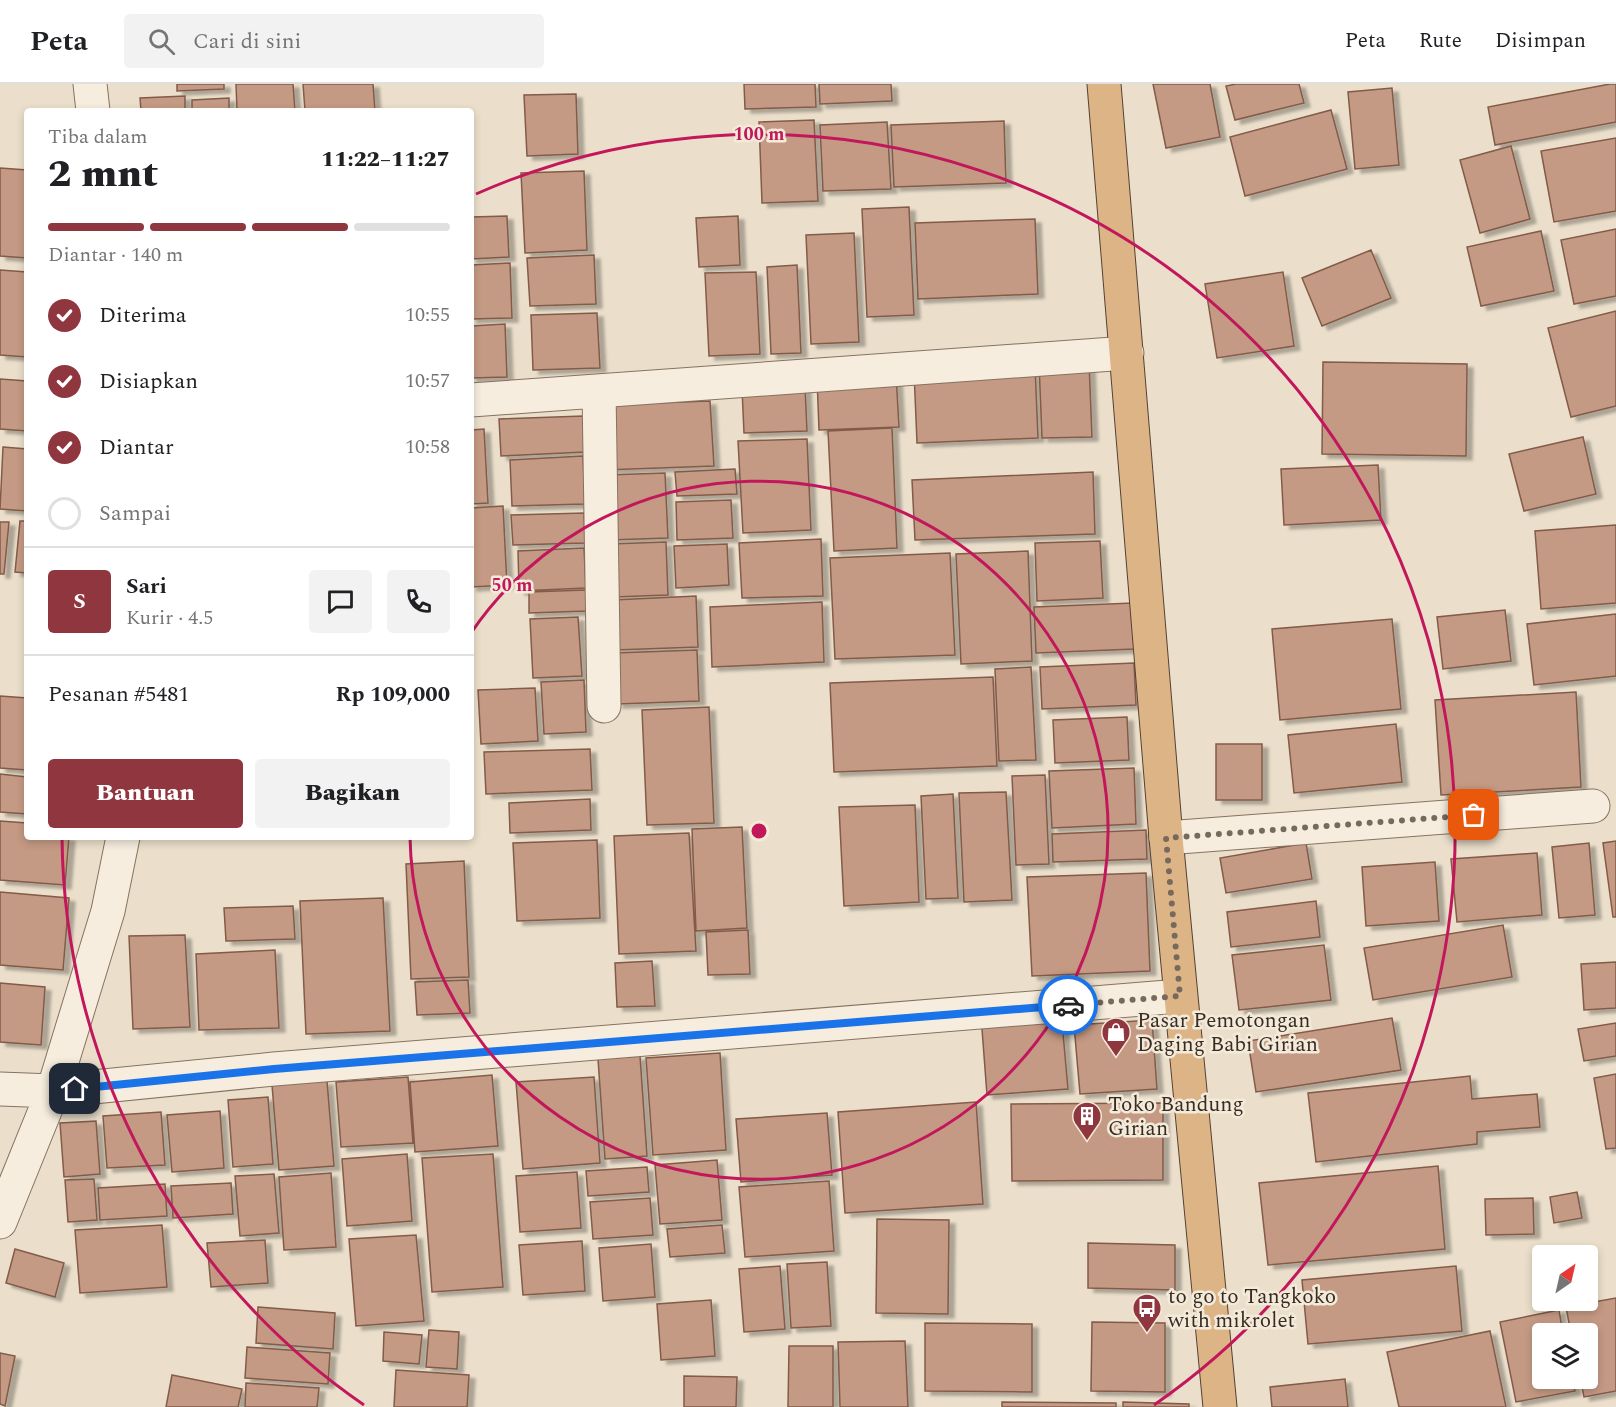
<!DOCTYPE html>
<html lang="id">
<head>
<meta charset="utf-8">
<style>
	:root { --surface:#fff; --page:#f2f2f2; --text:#202124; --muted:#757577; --line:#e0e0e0; --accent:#90363e }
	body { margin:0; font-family:Spectral,serif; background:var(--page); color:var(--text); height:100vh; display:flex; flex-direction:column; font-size:22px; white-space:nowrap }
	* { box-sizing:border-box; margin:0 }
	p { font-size:20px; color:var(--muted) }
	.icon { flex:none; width:33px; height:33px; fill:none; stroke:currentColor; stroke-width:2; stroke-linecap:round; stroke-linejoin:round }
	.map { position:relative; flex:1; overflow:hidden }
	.sheet { position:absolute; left:24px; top:24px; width:450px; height:732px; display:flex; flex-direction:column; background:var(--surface); border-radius:6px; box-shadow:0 3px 9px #0003 }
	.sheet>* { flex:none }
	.needle { width:39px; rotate:34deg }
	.fabs { position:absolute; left:1532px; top:1161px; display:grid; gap:12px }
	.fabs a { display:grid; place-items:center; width:66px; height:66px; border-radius:6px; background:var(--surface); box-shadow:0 3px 9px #0003; font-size:30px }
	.pin { position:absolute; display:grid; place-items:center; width:51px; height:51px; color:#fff; margin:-26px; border-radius:12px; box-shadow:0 3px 9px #0006 }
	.courier { position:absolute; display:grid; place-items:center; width:60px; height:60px; margin:-30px; border:4px solid #1a73e8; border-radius:50%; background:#fff; color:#222; box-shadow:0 2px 8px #0007 }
	.summary em { font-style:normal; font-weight:800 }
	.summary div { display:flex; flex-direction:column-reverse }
	.summary { display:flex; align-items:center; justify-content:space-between; height:102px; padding:0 24px }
	h1 { font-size:39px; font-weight:800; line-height:45px }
	.bar { display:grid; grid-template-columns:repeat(4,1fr); gap:9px 6px; align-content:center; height:72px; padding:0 24px }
	.bar i { height:8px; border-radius:4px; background:var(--line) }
	.bar .selected { background:var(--accent) }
	.bar p { grid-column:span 4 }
	.line { display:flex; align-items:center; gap:15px; padding:0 24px; border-top:2px solid var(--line) }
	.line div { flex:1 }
	.round { display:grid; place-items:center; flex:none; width:63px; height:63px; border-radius:6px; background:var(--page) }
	ol { padding:0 24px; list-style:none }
	li { display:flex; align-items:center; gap:18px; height:66px }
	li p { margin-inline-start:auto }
	li .icon { padding:6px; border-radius:50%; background:var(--accent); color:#fff; stroke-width:4 }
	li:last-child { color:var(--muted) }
	li i { width:33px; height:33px; border:3px solid var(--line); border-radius:50% }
	.primary-button { display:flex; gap:12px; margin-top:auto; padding:12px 24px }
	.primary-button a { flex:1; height:69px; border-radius:6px; background:var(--accent); color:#fff; font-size:24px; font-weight:800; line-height:69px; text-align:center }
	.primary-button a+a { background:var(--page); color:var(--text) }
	header { display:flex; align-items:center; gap:36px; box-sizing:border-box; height:84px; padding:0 30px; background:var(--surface); border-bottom:2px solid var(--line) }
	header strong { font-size:28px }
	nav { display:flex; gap:33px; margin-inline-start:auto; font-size:21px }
	.search { width:420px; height:54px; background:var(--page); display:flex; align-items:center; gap:15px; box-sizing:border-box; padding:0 21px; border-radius:6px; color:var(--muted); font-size:22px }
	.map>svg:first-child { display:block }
	.building { fill:#c59a84; stroke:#835b49; stroke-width:1.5; filter:url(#shadow) }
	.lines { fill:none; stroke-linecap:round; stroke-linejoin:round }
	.minor-casing { stroke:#867260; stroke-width:35 }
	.trunk-casing { stroke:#554134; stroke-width:35 }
	.minor { stroke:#f6edde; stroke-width:33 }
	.trunk { stroke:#ddb486; stroke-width:33 }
	.done { stroke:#776a5d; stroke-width:6; stroke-dasharray:0 10.8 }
	.route { stroke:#1a73e8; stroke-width:8 }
	.ring { fill:none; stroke:#c2185b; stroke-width:3 }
	.labels { text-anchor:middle; stroke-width:5; stroke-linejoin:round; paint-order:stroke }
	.poi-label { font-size:21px; fill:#382b22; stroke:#f3eada; text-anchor:start }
	.centre { fill:#c2185b; stroke:#f3eada; stroke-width:3 }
	.ring-label { font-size:18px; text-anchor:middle; font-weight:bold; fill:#c2185b; stroke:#f3eada; stroke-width:5; stroke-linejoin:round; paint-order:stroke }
</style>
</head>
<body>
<header>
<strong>Peta</strong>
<div class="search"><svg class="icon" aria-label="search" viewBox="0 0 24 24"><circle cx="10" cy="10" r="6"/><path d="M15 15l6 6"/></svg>Cari di sini</div>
<nav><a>Peta</a><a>Rute</a><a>Disimpan</a></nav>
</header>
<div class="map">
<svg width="1616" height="1323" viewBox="0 0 1616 1323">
	<defs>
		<filter id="shadow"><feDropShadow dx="6" dy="4" stdDeviation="1.5" flood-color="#0004"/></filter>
	</defs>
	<rect width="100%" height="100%" fill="#ebdfcb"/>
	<path class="building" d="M177 0H224V5L177 7Z
		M236 0H293L295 27H237Z
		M303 0H373L375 27H305Z
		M744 0H815L816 23 745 25Z
		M819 0H891L892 17 820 20Z
		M1153 0H1210L1220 53 1166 64Z
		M1236 0H1299L1304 19 1235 36 1226 2Z
		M1610 0H1616V38L1495 61 1488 23Z
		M1392 4 1399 81 1355 85 1348 8Z
		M576 10 578 70 527 72 524 11Z
		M185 12V27H141L140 14Z
		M229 14V27H192V16Z
		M1331 26 1347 85 1245 112 1230 53Z
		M814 36 818 117 762 119 759 38Z
		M1004 37 1006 99 894 103 891 41Z
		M887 38 891 105 823 107 820 41Z
		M1616 54V127L1554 138 1541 67Z
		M1511 62 1530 135 1480 149 1460 76Z
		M0 84 27 86V174L0 172Z
		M584 87 587 166 525 169 521 89Z
		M909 123 914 231 867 233 862 125Z
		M507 132 509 173 471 175V133Z
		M738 132 740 181 699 183 696 134Z
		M1035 135 1038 210 918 215 915 139Z
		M1616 145V212L1574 220 1561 156Z
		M1541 147 1554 207 1481 222 1467 163Z
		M854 149 859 258 811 260 806 151Z
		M1371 166 1391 214 1322 242 1302 194Z
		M594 171 596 220 530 222 527 174Z
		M510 179 512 234 471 235V181Z
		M797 181 801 269 771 270 767 183Z
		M0 186 27 188V273L0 271Z
		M756 188 760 270 709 272 705 189Z
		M1283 188 1294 262 1217 274 1205 200Z
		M1616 227V322L1571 333 1548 244Z
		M597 229 600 284 533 286 531 231Z
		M505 240 507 293 471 294V242Z
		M1089 277 1092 353 1042 354 1039 279Z
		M1323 278 1467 280 1466 372 1322 370Z
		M1035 282 1038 354 917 359 914 287Z
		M896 290 899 343 819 346 817 293Z
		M0 295 27 297V347L0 345Z
		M805 302 807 347 744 349 742 305Z
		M710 317 714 382 604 386 601 321Z
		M583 332 585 368 501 372 499 335Z
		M892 344 897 464 834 467 828 347Z
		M484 345 488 419 471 420V346Z
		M1583 353 1596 410 1524 427 1509 370Z
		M807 355 811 446 743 449 738 357Z
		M3 363 27 365V427L0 425Z
		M583 372 585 420 512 422 510 376Z
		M1378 381 1381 436 1284 441 1281 385Z
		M735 385 737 410 677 412 675 388Z
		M1093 388 1095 450 915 456 912 396Z
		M665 389 668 454 609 456 606 391Z
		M731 416 733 454 677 456 676 418Z
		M503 422 507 501 471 503V424Z
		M584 429 585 459 513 461 511 431Z
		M20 437H27V489L15 488Z
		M0 438H9L4 490H0Z
		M1616 441V519L1541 525 1535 447Z
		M821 455 823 512 742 514 739 459Z
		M1100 457 1103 514 1037 517 1035 459Z
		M666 458 668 511 613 513 610 460Z
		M727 460 729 501 676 504 674 462Z
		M584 464 586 504 519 507 518 467Z
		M1028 467 1032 577 961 580 956 470Z
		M950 469 955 571 835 575 830 474Z
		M586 506 587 527 529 529V508Z
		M696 512 698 563 615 566 613 516Z
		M822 518 824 578 712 583 710 523Z
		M1133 519 1135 565 1036 569 1034 523Z
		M1505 526 1511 577 1443 585 1437 533Z
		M1616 530V592L1534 601 1527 540Z
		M578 533 582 592 533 594 530 535Z
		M1392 535 1401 625 1280 636 1272 545Z
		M697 566 699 617 617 620 614 569Z
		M1134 579 1136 621 1042 625 1040 583Z
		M1031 583 1036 676 999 677 995 585Z
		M993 593 997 682 834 688 830 599Z
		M584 596 586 648 544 650 541 598Z
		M535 604 538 657 481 660 478 606Z
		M1576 608 1581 703 1441 711 1435 616Z
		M0 612 27 614V686L0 684Z
		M709 623 714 739 647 741 642 626Z
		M1127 633 1129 676 1055 679 1053 636Z
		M1396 640 1402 698 1294 709 1288 651Z
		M1216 660H1262V716H1216Z
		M590 665 592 706 486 710 484 668Z
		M1134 684 1136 740 1052 744 1049 687Z
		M0 690 27 693V730L0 728Z
		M1045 691 1049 780 1016 781 1012 692Z
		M1006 708 1012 816 964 818 959 709Z
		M953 710 958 814 926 815 921 712Z
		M590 715 591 746 510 749 509 719Z
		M915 721 919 818 844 822 839 723Z
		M0 737 27 739V753H69L65 801 0 796Z
		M742 743 747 844 696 847 692 745Z
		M1146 746 1147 775 1053 778 1052 750Z
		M689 749 696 867 619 870 614 752Z
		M597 756 600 834 517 837 513 759Z
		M1616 757V833H1613L1603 759Z
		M1306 759 1312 795 1226 809 1220 774Z
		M1589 759 1595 831 1559 834 1552 763Z
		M1537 769 1542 831 1457 838 1451 775Z
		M464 777 469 893 411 895 406 780Z
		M1435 778 1439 837 1366 842 1362 783Z
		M1146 789 1150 887 1032 892 1027 793Z
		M0 808 69 814 63 886 0 881Z
		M383 814 390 947 306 950 300 817Z
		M1316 817 1320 853 1231 863 1227 828Z
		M293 822 295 855 226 857 224 824Z
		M1503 841 1512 893 1373 916 1364 864Z
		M748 846 750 890 708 891 706 848Z
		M185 851 190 943 133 945 129 852Z
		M1324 861 1331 916 1239 926 1232 871Z
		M275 866 279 944 199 946 196 870Z
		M652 877 655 922 617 923 615 879Z
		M1616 878V924L1584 926 1581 880Z
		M468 896 470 929 417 931 415 898Z
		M0 899 45 903 41 961 0 958Z
		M1061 927 1068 1005 987 1011 981 932Z
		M1392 934 1401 986 1256 1008 1248 957Z
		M1152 936 1157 1005 1080 1010 1074 941Z
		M1616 939V972L1584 977 1578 945Z
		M720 969 726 1066 653 1071 646 974Z
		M640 972 647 1072 605 1075 598 975Z
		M1616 990V1064L1606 1065 1594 994Z
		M492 991 498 1062 415 1068 410 998Z
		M1470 992 1472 1015 1537 1010 1540 1043 1477 1048V1060L1316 1078 1308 1009Z
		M408 993 413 1059 341 1063 336 998Z
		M594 993 600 1079 523 1085 516 998Z
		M327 997 334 1082 279 1086 272 1001Z
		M268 1013 273 1080 233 1083 228 1016Z
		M976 1018 983 1120 845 1129 838 1028Z
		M1163 1019V1096L1012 1097 1011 1020Z
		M220 1027 224 1084 172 1088 167 1031Z
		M161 1028 165 1081 107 1084 103 1032Z
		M827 1029 832 1091 741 1098 736 1035Z
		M96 1037 100 1090 64 1093 60 1039Z
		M407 1070 412 1137 347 1142 342 1075Z
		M493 1070 503 1203 432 1208 422 1074Z
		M717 1076 722 1136 660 1140 655 1081Z
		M1438 1082 1445 1165 1268 1181 1259 1099Z
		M647 1083 649 1108 588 1112 586 1087Z
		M577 1088 581 1144 520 1148 516 1092Z
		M331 1089 336 1163 284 1166 279 1093Z
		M274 1090 279 1149 240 1152 235 1092Z
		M94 1095 97 1136 68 1138 65 1096Z
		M829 1097 834 1167 745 1173 739 1103Z
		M231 1099 233 1130 173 1134 171 1102Z
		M165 1100 167 1132 100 1136 98 1104Z
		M1577 1108 1582 1134 1554 1139 1550 1113Z
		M650 1114 653 1151 593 1155 590 1118Z
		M1533 1114 1534 1150 1486 1151 1485 1115Z
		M877 1135 949 1136 948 1230 876 1229Z
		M162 1141 167 1203 80 1209 75 1146Z
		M722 1141 725 1169 670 1173 667 1145Z
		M416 1151 424 1237 356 1242 349 1155Z
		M265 1156 268 1199 211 1203 207 1159Z
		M582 1157 585 1207 523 1211 519 1161Z
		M1088 1159 1175 1161V1206L1088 1204Z
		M651 1160 655 1213 603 1217 599 1164Z
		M15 1165 64 1179 55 1213 6 1199Z
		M827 1178 831 1242 791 1244 787 1180Z
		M780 1182 785 1245 744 1248 739 1185Z
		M1456 1182 1462 1247 1308 1260 1302 1196Z
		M1616 1214V1307L1584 1313 1580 1294H1587V1250H1571L1566 1223Z
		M711 1216 715 1272 661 1276 657 1220Z
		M258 1223 335 1229 333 1265 256 1259Z
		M1559 1226 1563 1250H1542V1294H1572L1575 1307 1516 1318 1500 1238Z
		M1092 1238 1165 1239V1308L1091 1307Z
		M925 1239 1032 1240V1308L925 1307Z
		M429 1246 459 1248 457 1285 426 1283Z
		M1490 1247 1506 1323H1399L1387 1268Z
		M384 1248 422 1251 419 1280 383 1277Z
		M905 1257 908 1323H840L838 1258Z
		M789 1262H833V1323H788Z
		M247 1263 330 1269 328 1300 245 1294Z
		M0 1269 15 1272 5 1322 0 1320Z
		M396 1286 469 1291 467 1323H394Z
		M172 1291 242 1305 238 1323H166Z
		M684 1292 737 1293 736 1323H684Z
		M1345 1295 1348 1323H1272L1270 1303Z
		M246 1299 319 1304 317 1323H245Z
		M1002 1318 1116 1319V1323H1002Z
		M1123 1318 1189 1320V1323H1123Z"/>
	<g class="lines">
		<g class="minor-casing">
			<path id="minor" d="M90 0 93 27
				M599 307 604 622
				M471 316 1127 269
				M1166 754 1593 722
				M0 1005 53 1007 274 985 1180 912
				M0 1138 53 1007 108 827 123 753"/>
		</g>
		<g class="trunk-casing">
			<path id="trunk" d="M1104 0 1166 754 1220 1323"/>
		</g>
		<use href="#minor" class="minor"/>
		<use href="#trunk" class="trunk"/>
	</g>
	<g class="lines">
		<path class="done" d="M1068 921 1180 912 1166 754 1474 731"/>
		<path class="route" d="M75 1005 274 985 1068 921"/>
	</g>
	<g class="ring">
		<path d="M471 549A349 349 0 1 1 410 753"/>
		<path d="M364 1321A697 697 0 0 1 62 753M476 110A697 697 0 0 1 1154 1321"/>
	</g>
	<defs>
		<g id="shop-pin" transform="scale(1.5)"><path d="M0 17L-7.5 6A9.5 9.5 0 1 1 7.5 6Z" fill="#90363e" stroke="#f3eada"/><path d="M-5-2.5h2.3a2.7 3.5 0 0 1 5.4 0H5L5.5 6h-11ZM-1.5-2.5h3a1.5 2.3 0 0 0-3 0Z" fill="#fff"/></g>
		<g id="building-pin" transform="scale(1.5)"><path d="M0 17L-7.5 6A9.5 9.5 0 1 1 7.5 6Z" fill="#90363e" stroke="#f3eada"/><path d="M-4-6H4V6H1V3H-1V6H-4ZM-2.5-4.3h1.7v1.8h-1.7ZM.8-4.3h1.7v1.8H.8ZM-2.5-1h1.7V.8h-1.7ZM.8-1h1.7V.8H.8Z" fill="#fff"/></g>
		<g id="bus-pin" transform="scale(1.5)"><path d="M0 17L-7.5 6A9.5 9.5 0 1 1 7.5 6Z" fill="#90363e" stroke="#f3eada"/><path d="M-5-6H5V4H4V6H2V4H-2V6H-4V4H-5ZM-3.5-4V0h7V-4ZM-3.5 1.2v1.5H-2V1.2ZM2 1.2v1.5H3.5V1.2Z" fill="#fff"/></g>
	</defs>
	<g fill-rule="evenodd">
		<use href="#shop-pin" x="1116" y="948"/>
		<use href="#building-pin" x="1087" y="1032"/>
		<use href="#bus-pin" x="1147" y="1224"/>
	</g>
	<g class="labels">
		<g class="poi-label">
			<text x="1137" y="943">Pasar Pemotongan<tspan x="1137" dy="24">Daging Babi Girian</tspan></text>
			<text x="1108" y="1027">Toko Bandung<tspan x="1108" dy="24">Girian</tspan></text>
			<text x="1168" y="1219">to go to Tangkoko<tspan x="1168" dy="24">with mikrolet</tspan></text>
		</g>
	</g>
	<circle cx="759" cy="747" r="9" class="centre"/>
	<g class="ring-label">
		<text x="759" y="56">100 m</text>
		<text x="512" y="507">50 m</text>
	</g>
</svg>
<div class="fabs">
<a><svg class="needle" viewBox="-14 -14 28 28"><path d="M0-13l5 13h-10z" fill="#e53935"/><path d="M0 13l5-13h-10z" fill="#757577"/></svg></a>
<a><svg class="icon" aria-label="layers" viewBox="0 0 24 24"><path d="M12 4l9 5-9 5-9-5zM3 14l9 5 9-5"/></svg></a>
</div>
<div class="pin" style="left:1474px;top:731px;background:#ea580c"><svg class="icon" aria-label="bag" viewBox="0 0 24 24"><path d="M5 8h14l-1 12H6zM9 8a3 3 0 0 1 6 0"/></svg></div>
<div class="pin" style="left:75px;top:1005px;background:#1f2937"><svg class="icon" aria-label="home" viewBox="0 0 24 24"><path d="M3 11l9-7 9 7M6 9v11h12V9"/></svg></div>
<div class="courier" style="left:1068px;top:921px"><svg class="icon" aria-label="car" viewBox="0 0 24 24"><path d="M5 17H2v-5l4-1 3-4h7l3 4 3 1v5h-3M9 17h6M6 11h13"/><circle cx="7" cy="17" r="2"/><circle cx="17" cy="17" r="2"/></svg></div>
<section class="sheet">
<div class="summary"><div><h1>2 mnt</h1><p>Tiba dalam</p></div><em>11:22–11:27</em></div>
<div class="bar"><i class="selected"></i><i class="selected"></i><i class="selected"></i><i></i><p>Diantar · 140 m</p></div>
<ol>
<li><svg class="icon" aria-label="check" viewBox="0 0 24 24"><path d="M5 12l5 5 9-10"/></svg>Diterima<p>10:55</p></li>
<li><svg class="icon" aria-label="check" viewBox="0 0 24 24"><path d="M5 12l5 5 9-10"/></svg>Disiapkan<p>10:57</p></li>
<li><svg class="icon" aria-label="check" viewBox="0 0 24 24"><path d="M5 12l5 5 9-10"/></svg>Diantar<p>10:58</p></li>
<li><i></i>Sampai</li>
</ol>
<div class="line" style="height:108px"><b class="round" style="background:var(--accent);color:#fff">S</b><div><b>Sari</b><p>Kurir · 4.5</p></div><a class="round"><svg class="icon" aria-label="chat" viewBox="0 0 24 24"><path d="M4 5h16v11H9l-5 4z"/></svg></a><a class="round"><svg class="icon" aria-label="phone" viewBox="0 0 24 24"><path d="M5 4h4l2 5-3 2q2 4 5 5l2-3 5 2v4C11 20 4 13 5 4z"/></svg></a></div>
<div class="line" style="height:78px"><div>Pesanan #5481</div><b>Rp 109,000</b></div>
<div class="primary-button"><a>Bantuan</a><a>Bagikan</a></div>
</section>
</div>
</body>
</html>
